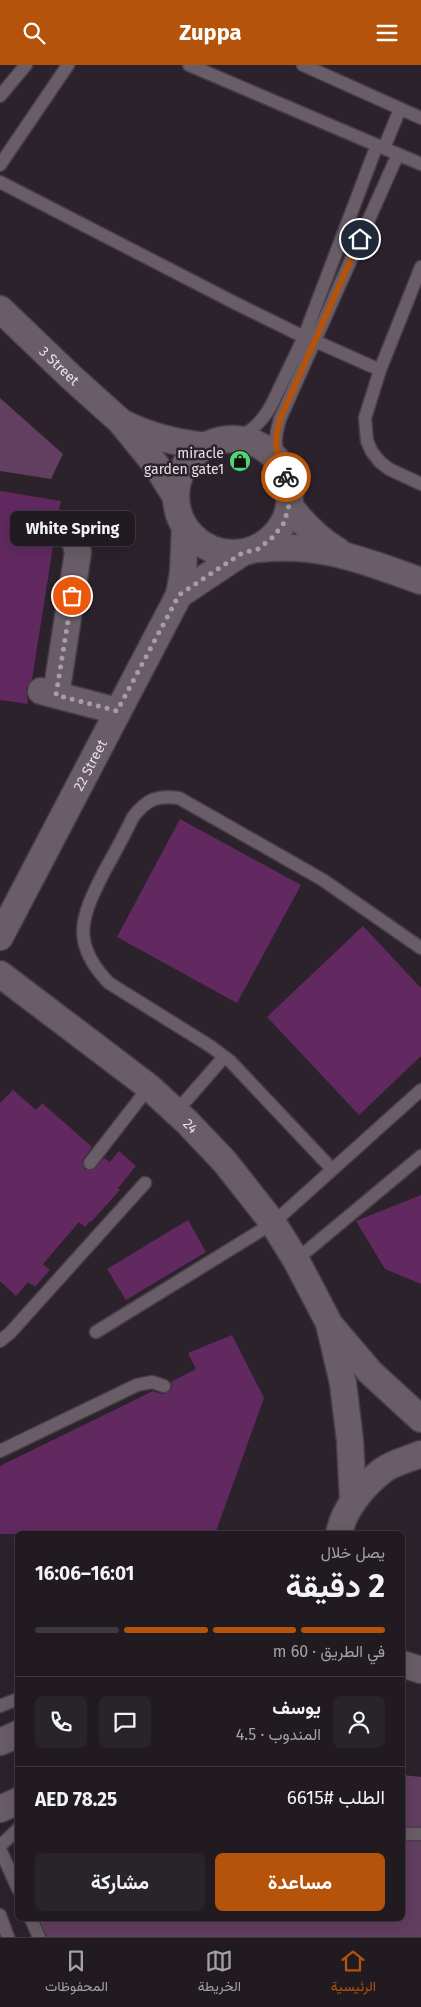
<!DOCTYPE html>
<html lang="ar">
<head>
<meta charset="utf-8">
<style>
	:root { --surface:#211a21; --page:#29232a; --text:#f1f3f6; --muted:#a2a1a5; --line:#3e383f; --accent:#b45309 }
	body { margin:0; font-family:"Fira Sans",Vazirmatn,sans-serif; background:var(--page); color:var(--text); direction:rtl; height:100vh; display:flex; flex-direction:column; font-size:19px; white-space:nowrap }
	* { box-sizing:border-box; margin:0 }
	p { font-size:16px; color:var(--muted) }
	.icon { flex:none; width:28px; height:28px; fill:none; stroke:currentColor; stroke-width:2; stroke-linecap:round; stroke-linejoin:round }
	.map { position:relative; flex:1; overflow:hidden; direction:ltr }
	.details { position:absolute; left:15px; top:1466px; width:390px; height:390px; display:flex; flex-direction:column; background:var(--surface); border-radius:8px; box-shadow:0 5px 20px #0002,0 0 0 1px var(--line); direction:rtl }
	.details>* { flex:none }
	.pin { position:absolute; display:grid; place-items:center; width:42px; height:42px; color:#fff; margin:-21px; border:2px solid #fff; border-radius:50%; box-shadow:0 1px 5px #0007 }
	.courier { position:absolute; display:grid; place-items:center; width:50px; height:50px; margin:-25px; border:4px solid #b45309; border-radius:50%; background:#fff; color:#222; box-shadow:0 1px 6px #0007 }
	.bubble { position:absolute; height:35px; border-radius:8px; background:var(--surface); box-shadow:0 5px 20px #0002,0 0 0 1px var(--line); font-size:16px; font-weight:700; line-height:35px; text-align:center; direction:rtl }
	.headline em { font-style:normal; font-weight:700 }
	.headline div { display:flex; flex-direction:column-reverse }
	.headline { display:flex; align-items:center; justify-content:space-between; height:85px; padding:0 20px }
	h1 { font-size:32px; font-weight:700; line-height:38px }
	.bar { display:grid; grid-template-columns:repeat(4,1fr); gap:8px 5px; align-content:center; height:60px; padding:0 20px }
	.bar i { height:6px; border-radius:4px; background:var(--line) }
	.bar .current { background:var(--accent) }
	.bar p { grid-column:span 4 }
	.line { display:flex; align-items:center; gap:12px; padding:0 20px; border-top:1px solid var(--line) }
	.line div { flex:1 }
	.round { display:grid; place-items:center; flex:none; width:52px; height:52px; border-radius:8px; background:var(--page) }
	.cta { display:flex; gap:10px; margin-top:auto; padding:10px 20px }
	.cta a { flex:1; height:58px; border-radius:8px; background:var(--accent); color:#fff; font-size:20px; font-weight:700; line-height:58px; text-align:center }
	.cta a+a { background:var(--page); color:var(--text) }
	header { display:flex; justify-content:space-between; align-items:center; height:65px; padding:0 20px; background:var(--accent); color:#fff; font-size:22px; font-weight:700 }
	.menu { display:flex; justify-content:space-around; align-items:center; height:70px; border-top:1px solid var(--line); background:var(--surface); font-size:14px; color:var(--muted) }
	.menu a { display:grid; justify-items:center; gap:2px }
	.menu .current { color:var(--accent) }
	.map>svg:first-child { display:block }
	.green { fill:#623e60 }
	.building { fill:#622960 }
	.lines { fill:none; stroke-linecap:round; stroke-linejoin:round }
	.service-casing { stroke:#483e47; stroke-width:15 }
	.minor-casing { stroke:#483e47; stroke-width:29 }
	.service { stroke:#695d68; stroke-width:12 }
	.minor { stroke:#695d68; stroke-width:26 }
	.done { stroke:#a69ea6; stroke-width:5; stroke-dasharray:0 9 }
	.route { stroke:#b45309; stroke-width:6 }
	.labels { text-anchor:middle; stroke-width:5; stroke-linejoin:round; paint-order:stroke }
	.street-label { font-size:14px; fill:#e8e1e7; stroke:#2c222c }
	.poi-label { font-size:14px; fill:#e8e1e7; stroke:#2c222c; text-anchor:end }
</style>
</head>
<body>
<header><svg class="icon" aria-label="menu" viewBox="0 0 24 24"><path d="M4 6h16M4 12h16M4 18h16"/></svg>Zuppa<svg class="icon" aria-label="search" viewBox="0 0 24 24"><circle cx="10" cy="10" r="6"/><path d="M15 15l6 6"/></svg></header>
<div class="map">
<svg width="421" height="1872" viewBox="0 0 421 1872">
	<rect width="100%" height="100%" fill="#2c222c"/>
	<path class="green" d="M0 333 63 389 51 414 0 406Z
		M403 1710 421 1712V1872H35L29 1854H402Z"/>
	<path class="building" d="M0 426 61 436 59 446 53 448 48 452 45 459 47 468 54 475 32 614 26 623 28 639 0 635Z
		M180 754 301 820 237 938 117 872Z
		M363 861 421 923V991L359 1050 267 952Z
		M13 1025 36 1045 42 1038 92 1082 82 1096 85 1105H93L104 1093 110 1097 119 1086 136 1101 118 1123 120 1125 91 1157 90 1156 85 1162 79 1157 43 1199 50 1205 35 1222 28 1217 16 1231 0 1216V1038Z
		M421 1130V1219L385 1204 356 1156Z
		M188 1155 206 1187 126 1235 107 1204Z
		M232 1270 264 1333 215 1469H0V1401L153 1326 162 1329 169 1327 172 1323 171 1317 196 1304 188 1288Z"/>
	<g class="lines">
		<g class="service-casing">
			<path id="service" d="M189 0 421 99
				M303 0 421 53
				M0 31 26 0
				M384 83 400 44
				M0 100 68 0
				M0 117 237 239 304 272
				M421 202 380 305 365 353 367 376 372 387 380 397 389 404 421 419
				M315 276 380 305
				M234 374C252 367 263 356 272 339L304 272 377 80
				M280 399C274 383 275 370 280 354L398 89
				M176 1047 224 992
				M90 1098 149 1022
				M332 1104 230 996 210 981 109 918C70 878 81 852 104 807 114 789 124 771 133 752 147 734 157 730 179 733L323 815 421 883
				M296 1195 421 1091
				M96 1267 273 1158 421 1025
				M0 1276 10 1268 145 1118
				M0 1386 137 1320 152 1317 164 1321
				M0 1641 18 1634
				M403 1769H421
				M0 1781 18 1764
				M0 1784 18 1824
				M0 1850 8 1872
				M31 1854 39 1872"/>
		</g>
		<g class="minor-casing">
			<g id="minor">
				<path id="s1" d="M0 244 71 312 120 356 156 400 176 432"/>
				<path d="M125 359C151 372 177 378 206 381"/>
				<circle cx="233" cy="431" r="57"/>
				<path d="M289 440C303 459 318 474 338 486"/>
				<path d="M258 484C323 478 362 495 421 516"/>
				<path d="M179 530 242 488"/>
				<path d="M41 626 117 646"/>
				<path d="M56 630 78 487C75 474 71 468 60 461"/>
				<path id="s2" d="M0 872 179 530 183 508 185 463"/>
				<path id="s3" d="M0 909 149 1022 187 1057 225 1097 273 1158 296 1195 330 1260 370 1307 421 1354"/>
				<path d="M330 1263 343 1318 350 1376 353 1435"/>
				<path d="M339 1469C343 1445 363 1421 382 1406 392 1398 409 1394 421 1389"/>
				<path d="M402 1599 421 1605"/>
				<path d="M0 1677 18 1669"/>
				<path d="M0 1744 18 1736"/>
			</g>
		</g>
		<use href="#service" class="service"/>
		<use href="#minor" class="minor"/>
	</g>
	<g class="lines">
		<path class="done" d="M72 531 56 630 117 646 179 530 242 488 258 484 273 472 284 458 289 440V426L286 412"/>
		<path class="route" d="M286 412C276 390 273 378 280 354L360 174"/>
	</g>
	<defs>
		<g id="shop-disc" transform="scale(1.125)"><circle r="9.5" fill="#51d674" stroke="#2c222c"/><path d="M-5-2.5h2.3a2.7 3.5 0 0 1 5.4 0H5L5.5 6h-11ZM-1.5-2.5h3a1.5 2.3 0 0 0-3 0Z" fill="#111"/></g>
	</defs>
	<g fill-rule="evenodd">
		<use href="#shop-disc" x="240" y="396"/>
	</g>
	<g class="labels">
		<g class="street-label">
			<text dy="5" stroke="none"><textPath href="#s1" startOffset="82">3 Street</textPath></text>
			<text dy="5" stroke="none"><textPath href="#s2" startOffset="194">22 Street</textPath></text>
			<text dy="5" stroke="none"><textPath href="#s3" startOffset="244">24</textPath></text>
		</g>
		<g class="poi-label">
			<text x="224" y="393">miracle<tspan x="224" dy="16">garden gate1</tspan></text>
		</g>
	</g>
</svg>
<div class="pin" style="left:72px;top:531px;background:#ea580c"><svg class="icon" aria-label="bag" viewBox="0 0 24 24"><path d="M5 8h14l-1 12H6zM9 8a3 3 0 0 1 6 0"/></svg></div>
<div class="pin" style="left:360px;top:174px;background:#1f2937"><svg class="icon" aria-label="home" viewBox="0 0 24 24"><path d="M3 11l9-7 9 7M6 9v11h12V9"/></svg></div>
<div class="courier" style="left:286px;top:412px"><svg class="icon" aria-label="bike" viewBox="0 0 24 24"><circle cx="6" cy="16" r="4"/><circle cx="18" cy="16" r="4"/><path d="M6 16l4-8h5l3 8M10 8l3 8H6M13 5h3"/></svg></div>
<div class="bubble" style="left:10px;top:446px;width:125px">White Spring</div>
<section class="details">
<div class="headline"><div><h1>2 دقيقة</h1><p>يصل خلال</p></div><em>16:01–16:06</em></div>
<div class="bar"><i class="current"></i><i class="current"></i><i class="current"></i><i></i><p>في الطريق · 60 m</p></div>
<div class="line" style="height:90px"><a class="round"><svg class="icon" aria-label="person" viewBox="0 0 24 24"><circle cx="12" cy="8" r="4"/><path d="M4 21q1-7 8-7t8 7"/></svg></a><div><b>يوسف</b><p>المندوب · 4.5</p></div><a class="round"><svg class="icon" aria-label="chat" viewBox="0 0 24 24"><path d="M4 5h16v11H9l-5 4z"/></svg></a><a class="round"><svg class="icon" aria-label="phone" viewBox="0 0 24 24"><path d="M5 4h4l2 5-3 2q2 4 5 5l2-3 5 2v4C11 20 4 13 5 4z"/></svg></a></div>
<div class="line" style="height:65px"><div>الطلب #6615</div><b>AED 78.25</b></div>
<div class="cta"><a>مساعدة</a><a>مشاركة</a></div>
</section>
</div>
<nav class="menu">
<a class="current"><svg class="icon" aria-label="home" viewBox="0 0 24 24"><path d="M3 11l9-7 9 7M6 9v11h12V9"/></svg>الرئيسية</a>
<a><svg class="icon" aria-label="map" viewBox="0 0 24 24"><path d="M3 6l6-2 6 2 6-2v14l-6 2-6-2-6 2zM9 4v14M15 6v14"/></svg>الخريطة</a>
<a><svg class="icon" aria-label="saved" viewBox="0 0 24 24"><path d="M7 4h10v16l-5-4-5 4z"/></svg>المحفوظات</a>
</nav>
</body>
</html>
